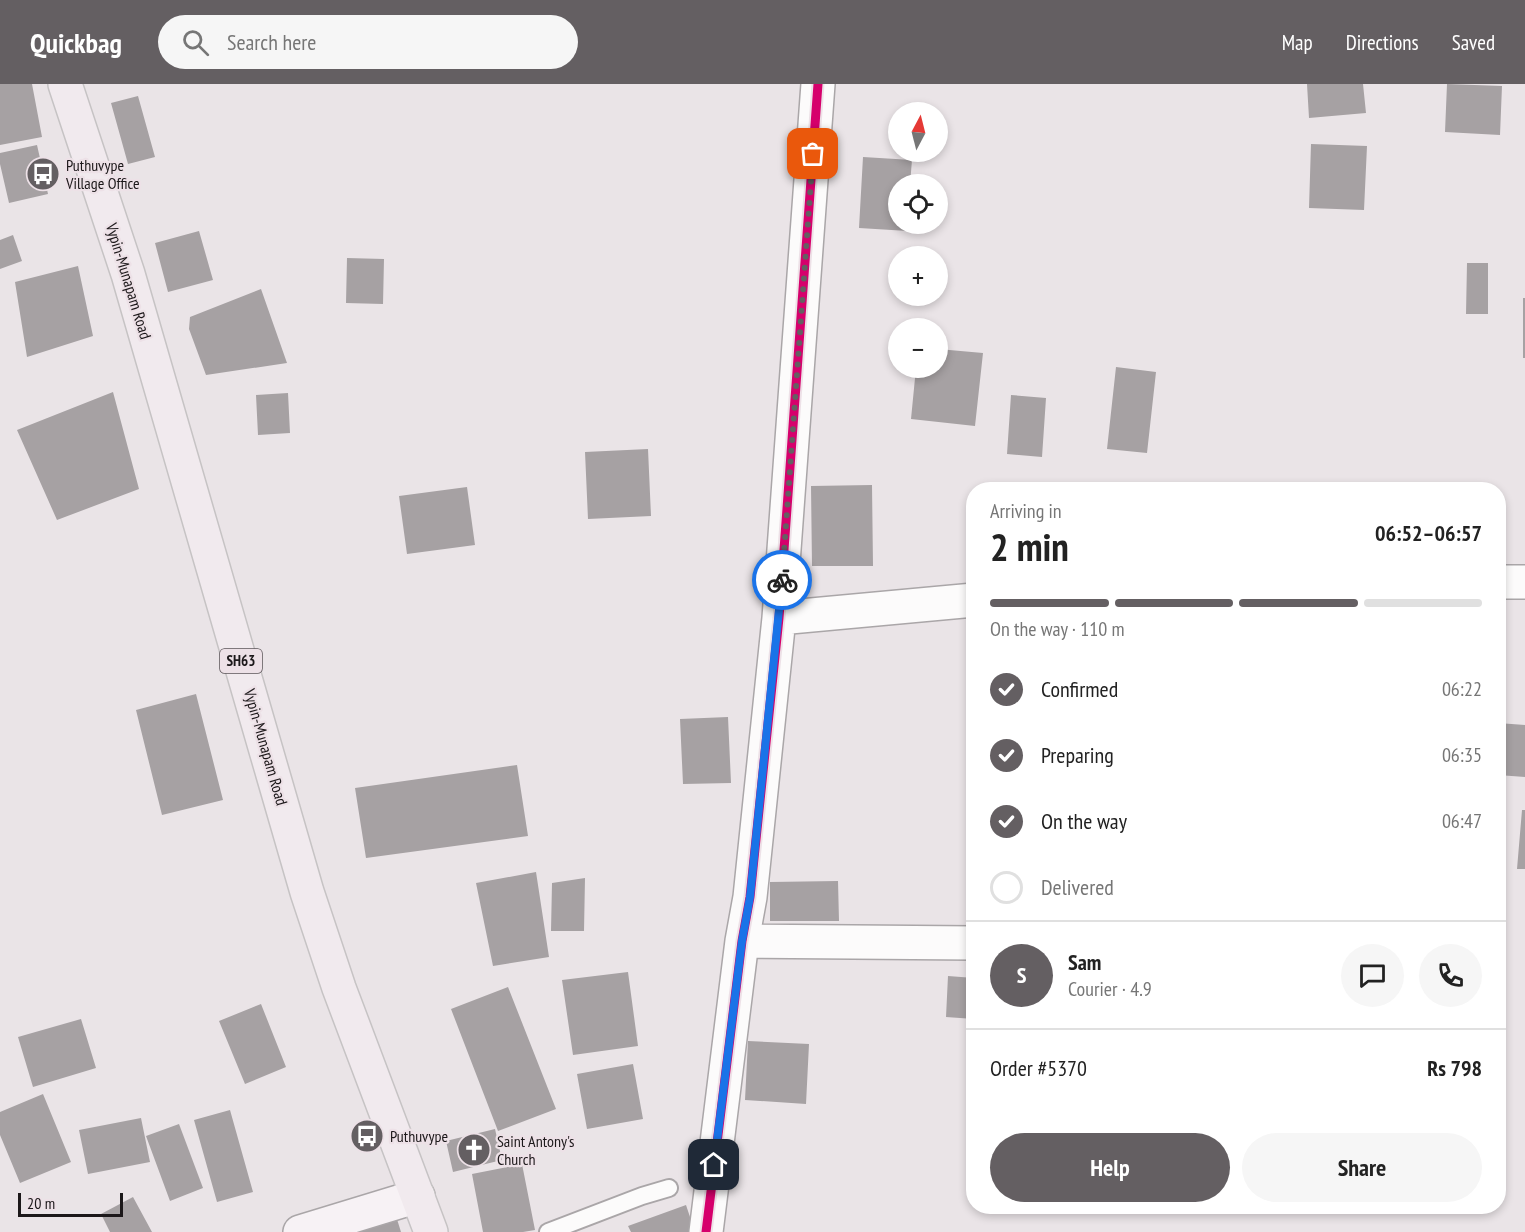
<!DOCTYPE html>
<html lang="en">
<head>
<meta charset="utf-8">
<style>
	:root { --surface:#fff; --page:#f6f6f6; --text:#222; --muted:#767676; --line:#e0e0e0; --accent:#645f62 }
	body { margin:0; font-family:"PT Sans Narrow",sans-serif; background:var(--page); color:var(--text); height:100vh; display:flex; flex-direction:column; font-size:22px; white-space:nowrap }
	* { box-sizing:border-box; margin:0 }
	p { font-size:20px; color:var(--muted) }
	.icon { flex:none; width:33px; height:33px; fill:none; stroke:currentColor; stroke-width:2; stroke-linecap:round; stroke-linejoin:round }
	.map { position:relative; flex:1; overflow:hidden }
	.drawer { position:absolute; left:966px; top:398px; width:540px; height:732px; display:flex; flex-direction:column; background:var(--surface); border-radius:24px; box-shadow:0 3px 9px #0003 }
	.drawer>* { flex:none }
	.needle { width:39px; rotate:7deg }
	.tools { position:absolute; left:888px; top:18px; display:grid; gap:12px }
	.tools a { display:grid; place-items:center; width:60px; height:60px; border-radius:50%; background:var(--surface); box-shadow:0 3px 9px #0003; font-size:30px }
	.scale { position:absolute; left:18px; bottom:15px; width:105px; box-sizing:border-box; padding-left:6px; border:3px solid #1c181a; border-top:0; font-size:16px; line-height:21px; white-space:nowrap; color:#1c181a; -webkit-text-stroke:4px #ede1e7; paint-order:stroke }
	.pin { position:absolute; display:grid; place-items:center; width:51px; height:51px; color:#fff; margin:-26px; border-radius:12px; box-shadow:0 3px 9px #0006 }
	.courier { position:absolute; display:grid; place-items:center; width:60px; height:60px; margin:-30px; border:4px solid #1a73e8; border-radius:50%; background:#fff; color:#222; box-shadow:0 2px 8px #0007 }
	.summary em { font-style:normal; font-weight:800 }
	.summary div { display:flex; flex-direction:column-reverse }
	.summary { display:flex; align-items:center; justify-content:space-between; height:102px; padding:0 24px }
	h1 { font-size:39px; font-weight:800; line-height:45px }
	.bar { display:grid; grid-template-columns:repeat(4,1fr); gap:9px 6px; align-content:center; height:72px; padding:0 24px }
	.bar i { height:8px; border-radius:4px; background:var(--line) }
	.bar .current { background:var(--accent) }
	.bar p { grid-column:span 4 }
	.line { display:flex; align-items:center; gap:15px; padding:0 24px; border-top:2px solid var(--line) }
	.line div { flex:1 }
	.round { display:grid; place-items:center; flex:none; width:63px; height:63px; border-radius:32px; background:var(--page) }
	ol { padding:0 24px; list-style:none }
	li { display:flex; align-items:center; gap:18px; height:66px }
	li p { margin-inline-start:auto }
	li .icon { padding:6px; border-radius:50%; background:var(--accent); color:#fff; stroke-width:4 }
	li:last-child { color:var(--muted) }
	li i { width:33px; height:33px; border:3px solid var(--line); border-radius:50% }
	.cta { display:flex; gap:12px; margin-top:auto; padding:12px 24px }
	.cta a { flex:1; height:69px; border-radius:36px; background:var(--accent); color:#fff; font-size:24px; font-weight:800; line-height:69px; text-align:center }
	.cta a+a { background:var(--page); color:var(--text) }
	header { display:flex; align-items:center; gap:36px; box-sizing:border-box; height:84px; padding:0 30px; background:var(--accent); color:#fff }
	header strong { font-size:28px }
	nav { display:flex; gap:33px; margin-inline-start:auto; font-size:21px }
	.search { width:420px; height:54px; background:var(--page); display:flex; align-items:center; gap:15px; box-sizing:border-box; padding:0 21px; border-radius:33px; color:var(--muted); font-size:22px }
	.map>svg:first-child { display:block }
	.building { fill:#a6a1a3 }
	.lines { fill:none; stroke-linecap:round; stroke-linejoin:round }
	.lane-casing { stroke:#aaa6a8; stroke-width:20 }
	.street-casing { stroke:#aaa6a8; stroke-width:36 }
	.secondary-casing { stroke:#aaa6a8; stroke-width:36 }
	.primary-casing { stroke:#c6c3c4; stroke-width:36 }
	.lane { stroke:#fcfbfb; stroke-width:16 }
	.street { stroke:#fcfbfb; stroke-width:33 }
	.secondary { stroke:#f7f2f5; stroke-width:33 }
	.primary { stroke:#f1eaee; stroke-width:33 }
	.cycleway-casing { stroke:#ede1e7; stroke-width:13 }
	.cycleway { stroke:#d6006c; stroke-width:9 }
	.done { stroke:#645f62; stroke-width:6; stroke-dasharray:0 10.8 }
	.route { stroke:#1a73e8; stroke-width:8 }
	.labels { text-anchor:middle; stroke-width:4.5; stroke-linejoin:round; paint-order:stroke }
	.shield { fill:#ede1e7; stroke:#5b5458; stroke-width:1.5 }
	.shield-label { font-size:15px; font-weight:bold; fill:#1c181a }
	.poi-label { font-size:16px; fill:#1c181a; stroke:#ede1e7; text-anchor:start }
	.street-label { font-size:16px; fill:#1c181a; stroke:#ede1e7 }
</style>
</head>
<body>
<header>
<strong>Quickbag</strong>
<div class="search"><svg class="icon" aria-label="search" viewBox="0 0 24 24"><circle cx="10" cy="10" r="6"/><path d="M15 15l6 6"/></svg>Search here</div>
<nav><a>Map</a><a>Directions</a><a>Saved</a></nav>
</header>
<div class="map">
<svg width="1525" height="1148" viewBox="0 0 1525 1148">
	<rect width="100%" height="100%" fill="#eae4e7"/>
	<path class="building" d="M0 0H32L42 53 0 61Z
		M1307 0H1363L1366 29 1309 34Z
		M1447 0 1502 2 1500 51 1445 48Z
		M138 12 155 73 128 80 111 19Z
		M1311 60 1367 62 1364 126 1309 124Z
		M37 61 48 110 9 119 0 80V69Z
		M863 73 912 76 910 100H898V140H908V147L859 144Z
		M199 147 213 196 168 208 155 159Z
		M13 151 22 177 0 185V156Z
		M347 174 384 175 383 220 346 219Z
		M1467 179H1488V230H1466Z
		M78 182 93 252 27 273 15 198Z
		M261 205 287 279 206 291 189 245 190 233Z
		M1523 214H1525V274H1523Z
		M938 265 983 269 975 342 911 335 916 284H938Z
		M1116 283 1156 288 1147 369 1107 365Z
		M113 308 139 405 57 436 17 346Z
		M288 309 290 349 258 351 256 311Z
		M1011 311 1046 314 1042 373 1007 370Z
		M648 365 651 432 588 435 585 368Z
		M872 401 873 482H812L811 402Z
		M467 403 475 461 407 470 399 412Z
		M196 610 223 716 162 731 136 626Z
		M728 633 731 699 683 700 680 635Z
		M1498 639 1525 641V693L1498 691Z
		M517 681 528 752 366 774 355 704Z
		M1522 726H1525V785H1517Z
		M536 788 549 873 493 882 476 799Z
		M585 794 584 847H551L552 799Z
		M838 797 839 837H770V798Z
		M628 888 638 962 573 971 562 896Z
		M948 892 974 894V935L946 933Z
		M508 903 556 1025 498 1047 451 925Z
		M261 920 286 983 245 1000 219 937Z
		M81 935 96 984 33 1003 18 953Z
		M748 957 809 960 806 1020 745 1016Z
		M633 980 643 1035 587 1045 577 990Z
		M43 1010 71 1078 20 1099 0 1051V1028Z
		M230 1026 253 1108 217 1118 194 1036Z
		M141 1034 150 1078 88 1090 79 1046Z
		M179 1040 203 1104 170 1117 146 1052Z
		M495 1045 502 1076 453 1088 446 1057Z
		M522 1080 535 1146 523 1148H483L472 1090Z
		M133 1113 152 1148H110L101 1130Z
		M686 1121 695 1148H631L628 1142Z
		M396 1132 401 1148H346Z"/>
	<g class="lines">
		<g class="lane-casing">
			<path id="lane" d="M548 1148 642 1112 669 1104"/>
		</g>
		<g class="street-casing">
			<path id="street" d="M1498 498H1525
				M779 534 974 516
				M742 857 974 859
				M706 1148 742 857 750 813 779 534 818 0"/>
		</g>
		<g class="secondary-casing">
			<path id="secondary" d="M300 1148 418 1112"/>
		</g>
		<g class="primary-casing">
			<path id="primary" d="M65 0 128 190 307 808 339 904 431 1148"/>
		</g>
		<use href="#lane" class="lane"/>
		<use href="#street" class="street"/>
		<use href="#secondary" class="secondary"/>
		<use href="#primary" class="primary"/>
		<g class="cycleway-casing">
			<path id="cycleway" d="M706 1148 742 857 750 813 779 534 818 0"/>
		</g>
		<use href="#cycleway" class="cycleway"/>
	</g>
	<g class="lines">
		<path class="done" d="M782 496 813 70"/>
		<path class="route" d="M714 1081 742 857 750 813 782 496"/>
	</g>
	<defs>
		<g id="bus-disc" transform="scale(1.725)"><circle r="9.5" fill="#645f62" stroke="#ede1e7"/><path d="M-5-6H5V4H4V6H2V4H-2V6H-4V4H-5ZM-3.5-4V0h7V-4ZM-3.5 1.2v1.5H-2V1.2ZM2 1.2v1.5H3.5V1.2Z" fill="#fff"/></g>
		<g id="church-disc" transform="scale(1.725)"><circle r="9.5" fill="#645f62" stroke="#ede1e7"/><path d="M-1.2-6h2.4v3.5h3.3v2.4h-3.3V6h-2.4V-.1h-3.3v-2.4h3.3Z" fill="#fff"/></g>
	</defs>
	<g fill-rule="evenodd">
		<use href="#bus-disc" x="43" y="90"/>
		<use href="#bus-disc" x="367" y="1052"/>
		<use href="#church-disc" x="474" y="1066"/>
	</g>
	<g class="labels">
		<rect class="shield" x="220" y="565" width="42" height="24" rx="4.5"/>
		<g class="shield-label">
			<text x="241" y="582">SH63</text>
		</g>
		<g class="poi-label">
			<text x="66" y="87">Puthuvype<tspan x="66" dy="18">Village Office</tspan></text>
			<text x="390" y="1058">Puthuvype</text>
			<text x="497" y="1063">Saint Antony's<tspan x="497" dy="18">Church</tspan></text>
		</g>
		<g class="street-label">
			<text transform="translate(129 197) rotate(73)" y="6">Vypin-Munapam Road</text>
			<text transform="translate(266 663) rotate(74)" y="6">Vypin-Munapam Road</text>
		</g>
	</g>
</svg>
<div class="tools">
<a><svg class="needle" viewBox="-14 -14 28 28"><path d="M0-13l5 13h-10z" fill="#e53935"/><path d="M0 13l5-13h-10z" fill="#767676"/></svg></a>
<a><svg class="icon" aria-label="locate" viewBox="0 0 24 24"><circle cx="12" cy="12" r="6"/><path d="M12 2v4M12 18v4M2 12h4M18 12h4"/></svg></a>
<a>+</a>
<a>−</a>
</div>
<div class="scale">20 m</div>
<div class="pin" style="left:813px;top:70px;background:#ea580c"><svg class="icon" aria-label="bag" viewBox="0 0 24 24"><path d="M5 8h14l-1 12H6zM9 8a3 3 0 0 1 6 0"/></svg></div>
<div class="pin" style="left:714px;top:1081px;background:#1f2937"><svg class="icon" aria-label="home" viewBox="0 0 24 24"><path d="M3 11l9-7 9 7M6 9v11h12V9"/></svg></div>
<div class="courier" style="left:782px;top:496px"><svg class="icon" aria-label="bike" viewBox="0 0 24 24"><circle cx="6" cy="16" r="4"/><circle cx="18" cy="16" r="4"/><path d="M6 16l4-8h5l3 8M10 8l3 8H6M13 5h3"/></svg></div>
<section class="drawer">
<div class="summary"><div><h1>2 min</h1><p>Arriving in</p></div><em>06:52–06:57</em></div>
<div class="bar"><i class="current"></i><i class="current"></i><i class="current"></i><i></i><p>On the way · 110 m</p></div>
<ol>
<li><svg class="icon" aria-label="check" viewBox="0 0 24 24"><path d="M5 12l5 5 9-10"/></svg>Confirmed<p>06:22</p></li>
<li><svg class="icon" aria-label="check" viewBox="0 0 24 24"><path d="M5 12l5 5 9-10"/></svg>Preparing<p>06:35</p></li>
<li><svg class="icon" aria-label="check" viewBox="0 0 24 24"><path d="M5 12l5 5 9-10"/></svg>On the way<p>06:47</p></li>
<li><i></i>Delivered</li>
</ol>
<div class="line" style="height:108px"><b class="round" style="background:var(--accent);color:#fff">S</b><div><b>Sam</b><p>Courier · 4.9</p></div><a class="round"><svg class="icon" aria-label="chat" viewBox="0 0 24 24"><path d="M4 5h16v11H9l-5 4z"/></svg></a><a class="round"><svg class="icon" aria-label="phone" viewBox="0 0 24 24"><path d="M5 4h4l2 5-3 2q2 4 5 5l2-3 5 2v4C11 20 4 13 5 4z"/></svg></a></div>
<div class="line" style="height:78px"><div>Order #5370</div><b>Rs 798</b></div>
<div class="cta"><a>Help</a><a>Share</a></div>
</section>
</div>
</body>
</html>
